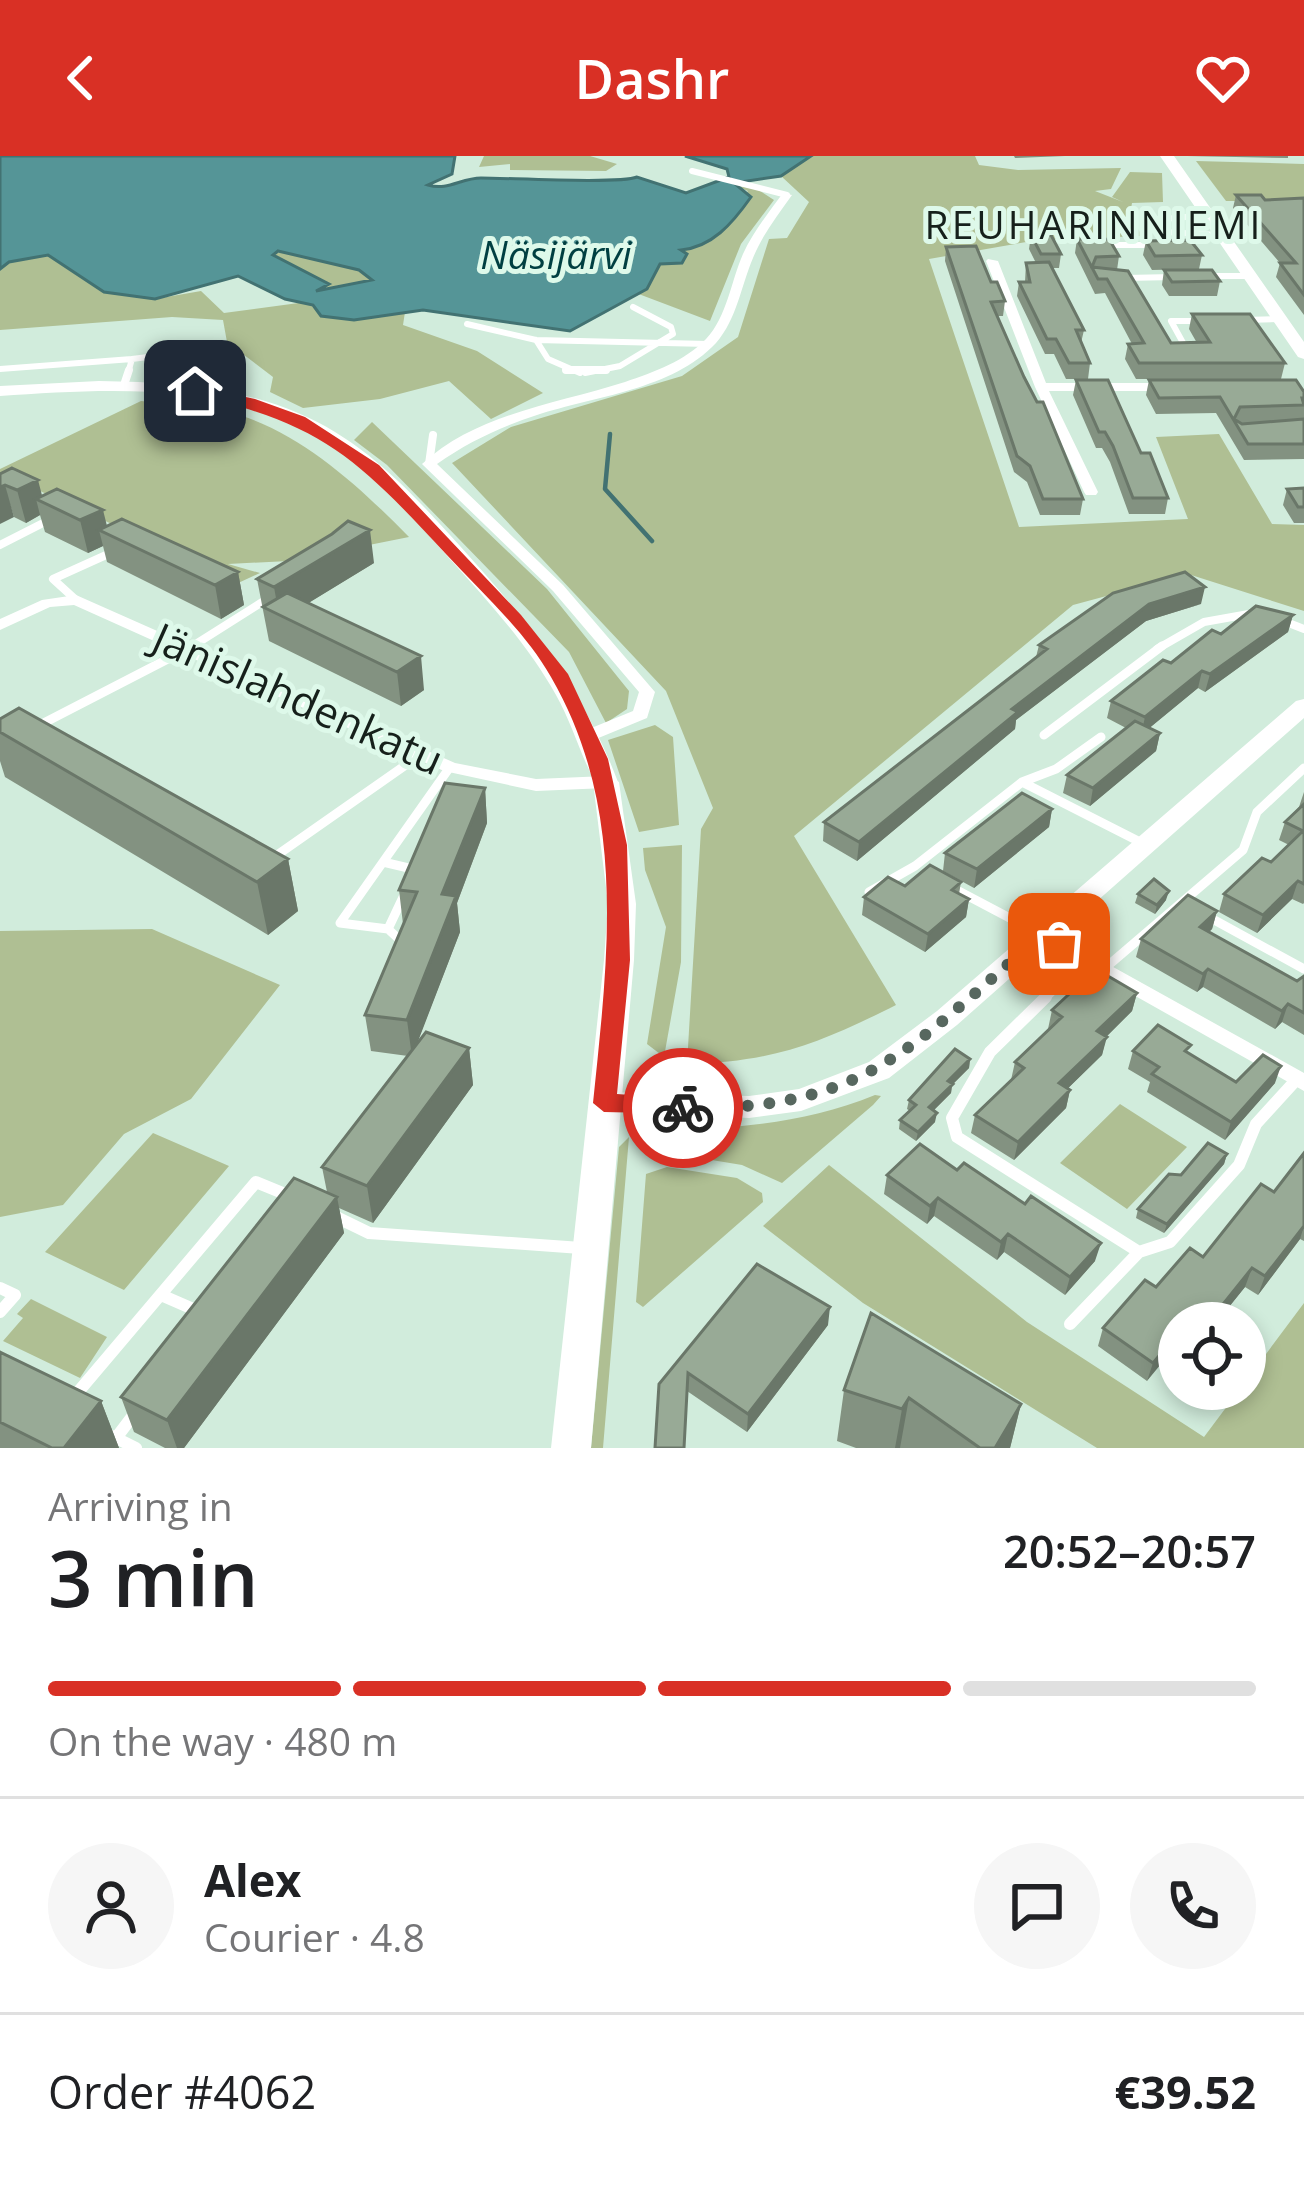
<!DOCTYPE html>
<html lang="en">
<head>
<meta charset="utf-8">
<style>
	:root { --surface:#fff; --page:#f6f6f6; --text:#202124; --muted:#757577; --line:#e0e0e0; --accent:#d93025 }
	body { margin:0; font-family:"Open Sans",sans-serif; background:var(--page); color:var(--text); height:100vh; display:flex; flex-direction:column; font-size:45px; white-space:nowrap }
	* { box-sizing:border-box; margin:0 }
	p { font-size:39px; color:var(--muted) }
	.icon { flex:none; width:66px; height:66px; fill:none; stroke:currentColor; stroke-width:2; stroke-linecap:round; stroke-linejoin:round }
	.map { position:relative; height:1292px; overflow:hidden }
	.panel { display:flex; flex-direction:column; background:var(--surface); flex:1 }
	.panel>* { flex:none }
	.controls { position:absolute; left:1158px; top:1146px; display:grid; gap:24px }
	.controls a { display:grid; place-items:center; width:108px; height:108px; border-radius:50%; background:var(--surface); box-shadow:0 6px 18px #0003; font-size:60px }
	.pin { position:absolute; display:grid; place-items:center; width:102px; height:102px; color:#fff; margin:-51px; border-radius:24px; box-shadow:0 6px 18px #0006 }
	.courier { position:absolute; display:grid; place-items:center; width:120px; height:120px; margin:-60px; border:9px solid #d93025; border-radius:50%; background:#fff; color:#222; box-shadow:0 3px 15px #0007 }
	.headline em { font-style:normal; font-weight:600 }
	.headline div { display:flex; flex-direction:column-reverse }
	.headline { display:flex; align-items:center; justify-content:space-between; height:204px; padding:0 48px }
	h1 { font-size:78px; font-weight:600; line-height:90px }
	.bar { display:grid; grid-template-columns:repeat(4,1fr); gap:18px 12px; align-content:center; height:144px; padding:0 48px }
	.bar i { height:15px; border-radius:9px; background:var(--line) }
	.bar .on { background:var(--accent) }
	.bar p { grid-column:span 4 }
	.line { display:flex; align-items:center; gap:30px; padding:0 48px; border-top:3px solid var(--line) }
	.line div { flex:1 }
	.round { display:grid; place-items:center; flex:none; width:126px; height:126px; border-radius:63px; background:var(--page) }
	header { display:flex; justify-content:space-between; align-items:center; height:156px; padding:0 48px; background:var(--accent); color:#fff; font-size:54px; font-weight:600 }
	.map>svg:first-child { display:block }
	.green { fill:#afbf93 }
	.water { fill:#559597; stroke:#427272; stroke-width:3; fill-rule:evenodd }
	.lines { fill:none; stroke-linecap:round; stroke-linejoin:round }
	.stream { stroke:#427272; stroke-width:4.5 }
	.service-far3 { stroke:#fff; stroke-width:6 }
	.service-far2 { stroke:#fff; stroke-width:8 }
	.service-far1 { stroke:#fff; stroke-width:9 }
	.service { stroke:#fff; stroke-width:12 }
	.minor { fill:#fff; fill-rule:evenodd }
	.tertiary { fill:#fff; fill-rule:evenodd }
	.secondary { fill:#fff; fill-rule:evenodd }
	.wall { fill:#839281 }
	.shaded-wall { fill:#6a7769 }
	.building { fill:#98aa96; stroke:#6a7769; stroke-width:3 }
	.route { fill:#d93025 }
	.done { stroke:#57675f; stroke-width:12; stroke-dasharray:0 21.6 }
	.labels { text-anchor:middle; stroke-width:10; stroke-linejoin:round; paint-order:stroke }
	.far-quarter-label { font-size:39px; letter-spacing:3px; fill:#16201b; stroke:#def9ea }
	.far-water-label { font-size:39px; font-style:italic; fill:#003f41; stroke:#def9ea }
	.street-label { font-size:42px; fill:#16201b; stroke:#def9ea }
</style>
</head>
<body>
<header><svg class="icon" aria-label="back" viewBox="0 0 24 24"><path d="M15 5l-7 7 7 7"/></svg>Dashr<svg class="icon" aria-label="heart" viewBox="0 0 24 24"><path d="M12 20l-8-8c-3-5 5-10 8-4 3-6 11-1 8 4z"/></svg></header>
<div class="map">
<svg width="1304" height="1292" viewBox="0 0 1304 1292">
	<rect width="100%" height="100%" fill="#d1ecdc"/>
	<path class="green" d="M484 0H590L617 8 606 15 510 14V8L479 11Z
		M811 0H975L979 9 1018 14 1121 12 1111 33 1095 35 1123 46 1112 41 1130 16 1162 17 1163 46 1132 47 1130 58 1142 80 1038 84 929 103 1019 371 1188 363 1156 281 1219 278 1272 368 1304 369V455L1188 418 1073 449 794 680 896 849C820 887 774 906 687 908L701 673 713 652 666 535 452 307 511 271 682 220 738 181 769 83 787 82 809 46 781 20Z
		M1196 5 1304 8V45H1226Z
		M733 29 757 33 774 44 741 88 710 165 636 137 647 133 660 108H672L685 99 678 95 705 84 748 35Z
		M272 97C299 93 353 105 373 125L314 134 326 129Z
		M49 99 104 136 155 143 201 135 224 157 306 146 354 164 405 156 403 169 477 195 543 237 491 263 449 225 380 243 303 252 270 236 273 221 227 186 223 164 172 161 0 174V113L9 106Z
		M141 245C168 248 198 248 225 255 297 272 359 330 409 381L289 405 228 408 260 417 236 428 223 409 203 410 27 329 0 339V313Z
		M372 266 547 433 629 535 627 553 606 567 569 496 387 309 354 284Z
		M655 569 673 581 679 669 639 676 608 584Z
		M682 689 681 806 664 901 647 888 666 771 645 714 643 692Z
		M152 773 280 829 191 943 124 978 63 1049 0 1061V775Z
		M875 939 881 940 873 949 782 1027 742 1009 651 994 649 986C660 972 683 973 701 973 762 970 818 962 875 939Z
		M1120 948 1187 991 1127 1053 1060 1007Z
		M153 977 229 1010 124 1134 45 1096Z
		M629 981 603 1292H591L619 991Z
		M829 1009 1027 1166 1204 1281 1304 1147V1292H1097L863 1147 763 1070Z
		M667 1011 737 1022 762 1037 763 1046 643 1151 636 1146 646 1018Z
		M31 1143 107 1181 80 1222 3 1185 23 1162 17 1158Z"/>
	<path class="water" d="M0 0H455L452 18 428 29C448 35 461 22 481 22 509 22 620 28 637 21L686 37 729 21 727 13 685 0H811L781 20 734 27 751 41C732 68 712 91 681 94L687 98 682 107 660 108 647 133 570 175 423 154 354 164 321 160 313 149 285 143 238 120 155 143 104 136 48 99 9 106 0 113ZM278 95 359 114 372 124 316 135 329 128 273 99Z"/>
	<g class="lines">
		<path class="stream" d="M610 278 605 333 652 385"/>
		<path class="service-far3" d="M692 15 787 39
			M1206 59 1154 64 1165 76 1217 79
			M1105 89H1154
			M1209 120H1248
			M1125 122 1174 121
			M1245 164 1280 163
			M467 168 536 184 708 188
			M536 184 548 203 580 217
			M1187 194 1171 165H1199
			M132 203 203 194
			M0 213 132 203 128 217
			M216 217 218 205
			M585 217 620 210 673 178 671 171 633 151"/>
		<path class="service-far2" d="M566 214H606
			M124 229 129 214
			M195 235 216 214
			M429 308 433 279
			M0 389 49 364
			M76 444 53 423 115 395
			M1281 464 1304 473
			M188 493 267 443
			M1157 493 1204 466 1260 456"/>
		<path class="service-far1" d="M36 571 193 490
			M1044 579 1162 490
			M1022 626 1144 688
			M270 704 420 599
			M383 706 417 714
			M951 731 1042 779
			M869 736 915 710 1022 626 1056 613 1101 581
			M1207 760 1304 813
			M388 773 405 737
			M401 785 388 773 340 767 450 611
			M1104 813 1243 694 1257 656 1304 612
			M1043 844 1086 803"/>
		<path class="service" d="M1046 841 990 896 952 962 957 981 1139 1096
			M332 1059 369 1077 581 1092
			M0 1132 15 1139 0 1156
			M161 1139 200 1156
			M1070 1168 1139 1096 1170 1086 1239 1009 1256 968 1297 923
			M73 1242 256 1026 290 1040
			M112 1280 136 1292
			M116 1282 135 1257"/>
		<path class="minor" d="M783 37 792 39C778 59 762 79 753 102 741 130 737 163 716 187 672 234 595 240 537 259 500 271 468 286 437 308L563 429 655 536 647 562 596 583H584L581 579 584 575 633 555 639 536 553 435 422 308C477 257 557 248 625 226 654 216 685 205 706 183 727 161 731 125 743 98 753 76 769 56 783 37Z
			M988 103 998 105 1046 227H1169L1175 231 1169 235H1049L1098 336 1096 339H1086L1084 336 1035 231 986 105Z
			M76 439 455 607 536 623 606 620 615 626 606 632 536 635 444 615 74 449 50 451 0 474V463L42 444Z
			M1043 772 1304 917V935L1036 784 1033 779 1036 774Z"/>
		<path class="tertiary" d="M1160 0H1174L1304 186V203L1298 201Z
			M99 225C166 226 235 230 298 257 365 285 413 338 460 390 526 463 583 533 618 626L614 631H598C581 602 573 569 556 539 528 489 488 445 449 402 413 361 377 319 330 288 234 224 109 233 0 240V230Z
			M1304 543V562L957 869 889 922 801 955 749 962 595 955 590 947 595 939 605 936 749 940 799 933 869 906 937 855 1296 545Z"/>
		<path class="secondary" d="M606 618 619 626 636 748 634 804 591 1292H551L604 804 608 748 593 626Z"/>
	</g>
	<path class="wall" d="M1014 0H1065L1015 2Z
		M1187 0H1288V2Z
		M1236 39 1265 44 1304 42V159L1276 121 1280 107 1233 52Z
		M1031 79 1061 98 1059 112H1052L1084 174 1081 187 1090 207 1088 223H1066L1054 198H1045L1017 140 1019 126H1025L1026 107H1036L1029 93Z
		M1077 83 1119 100 1117 114 1171 187H1197L1189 173 1192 158 1285 207 1281 223H1136L1125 203 1128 188H1132L1105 137 1095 138 1075 97Z
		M1146 85 1202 99 1199 113 1152 114 1143 99Z
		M946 91 991 126 1005 145 1003 160H997L1024 221 1083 343 1080 359H1040L1027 326 1014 316 945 105Z
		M1164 114 1220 125 1217 140H1169L1162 129Z
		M1076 224 1141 297 1168 342 1165 358H1129L1110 306 1102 292H1096L1073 239Z
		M1149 224 1304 236V303L1244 304 1216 257 1156 258 1146 239Z
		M0 318 42 340 107 370 238 416 244 449 221 463 107 406 103 390 88 397 45 376 40 359 26 367 14 361Z
		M1304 332V367H1294L1283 349 1287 333Z
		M374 407 308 447 424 534 401 550 269 485 257 423Z
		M1201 448 1146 465 1016 564 1015 573 857 705 823 685 824 666 1036 501 1039 489Z
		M1293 459 1288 476 1205 536 1198 532 1149 572 1160 577 1156 595 1090 650 1063 637 1067 619 1126 572 1107 562 1111 545 1221 478Z
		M0 563 288 703 298 755 268 779 5 621 0 605Z
		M485 632 487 667 457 747 460 776 416 889 469 892 473 929 373 1067 339 1052 344 1077 184 1292H165L134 1276 121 1241 327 1036 322 1011 408 900 371 895 365 859 403 768 399 734Z
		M1304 636V747L1303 748 1292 743 1257 777 1219 756 1224 738 1271 706 1289 689 1279 684 1285 666 1299 651Z
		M1052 653 1049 671 974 732 943 715 945 697Z
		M961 726 959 738 969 743 966 761 925 796 862 759 864 741 905 730Z
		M1138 738 1166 744 1155 758 1135 747Z
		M1217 755 1212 773 1209 776 1297 825 1304 820V879L1282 866 1275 873 1203 831 1197 836 1136 801 1141 783Z
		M1137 837 1132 855 1106 881 1102 899 1068 932 1070 934 1066 952 1014 1004 971 977 975 959 1011 924 1015 906 1049 873H1048L1052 854Z
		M1133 895 1189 897 1236 926 1275 927 1225 984 1147 936 1150 926 1128 913Z
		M970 903 969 912 952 929 951 937 933 955 935 966 916 985 899 973 900 964 910 955 907 953 909 944Z
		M1304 997V1085L1300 1083 1258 1139 1245 1131 1216 1167H1179L1147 1225 1098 1190 1103 1172 1156 1131 1203 1101 1274 1036Z
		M1227 998 1224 1008 1164 1077 1136 1062 1138 1053 1181 1019Z
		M887 1019 1095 1105 1065 1139 1004 1096 997 1104 934 1060 927 1068 884 1038Z
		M828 1169 747 1276 687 1235 659 1228Z
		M0 1196 101 1245 119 1292H0Z
		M844 1234 1021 1248 1010 1292H856L837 1285Z"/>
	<path class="shaded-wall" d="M38 324 44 347 36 343 40 359 26 367 17 334Z
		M5 329 14 361 0 368V331Z
		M103 354 109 378 99 374 103 390 88 397 80 364Z
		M370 374 374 407 284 462 279 459 274 431Z
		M238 416 244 449 221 463 215 429Z
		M1205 431 1201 448 1146 465 1016 564 1015 573 857 705 859 686 1012 553 1149 448Z
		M1293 459 1288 476 1205 536 1210 518Z
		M421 500 424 534 401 550 397 516Z
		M1202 515 1198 532 1141 579 1145 561Z
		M1160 577 1156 595 1090 650 1093 632Z
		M485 632 487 667 457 747 460 776 412 901 407 864 442 738Z
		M1052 653 1049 671 974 732 977 713Z
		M288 703 298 755 268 779 257 726Z
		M1298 725 1292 743 1257 777 1263 759Z
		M1169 735 1166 744 1155 758 1157 749Z
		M969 743 966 761 925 796 928 778Z
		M1217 755 1212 773 1195 789 1200 771Z
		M1208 813 1203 831 1197 836 1203 818Z
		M1137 837 1132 855 1093 894 1097 875Z
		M1288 848 1282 866 1275 873 1282 855Z
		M1107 881 1102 899 1055 945 1059 927Z
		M469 892 473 929 373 1067 367 1030Z
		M970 903 969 912 952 929 951 937 927 961 929 951 948 925Z
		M1281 910 1275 927 1225 984 1231 966Z
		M1070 934 1066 952 1014 1004 1018 986Z
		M937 957 935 966 916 985 918 976Z
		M1227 998 1224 1008 1164 1077 1167 1068Z
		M337 1041 344 1077 184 1292H177L167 1264Z
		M938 1042 934 1060 927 1068 930 1050Z
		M1304 1070 1300 1083 1258 1139 1265 1120Z
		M1008 1078 1004 1096 997 1104 1001 1086Z
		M1101 1087 1095 1105 1065 1139 1070 1121Z
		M1252 1112 1245 1131 1216 1167H1208Z
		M830 1151 828 1169 747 1276 748 1258Z
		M1179 1176V1186L1147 1225 1153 1207Z
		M909 1242 900 1292H895L902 1253Z
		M101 1245 119 1292H64Z
		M1021 1248 1010 1292H995Z"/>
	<path class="building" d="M1236 39H1261L1265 44 1304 42V139L1280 107H1296Z
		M1031 79H1051L1061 98H1041Z
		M1077 83H1109L1119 100 1096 101 1092 111 1128 115 1171 187 1210 186 1192 158H1250L1285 207H1139L1128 188 1144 187 1107 123H1098Z
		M1190 84 1202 99 1155 100 1146 85Z
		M976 90 991 126H997L1005 145 991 146 1024 221 1037 246H1043L1083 343H1043L1030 310 1017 300 946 91Z
		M1049 106 1084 174H1076L1090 207H1069L1056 183H1047L1019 126H1030L1026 107Z
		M1164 114H1212L1220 125 1172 126Z
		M1076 224H1108L1141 297H1150L1168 342H1133L1113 290 1105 276H1099Z
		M1149 224H1296L1304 236V242H1302L1304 249 1240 251 1234 263 1242 268 1304 263V288H1248L1220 241 1159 242Z
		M12 312 38 324 17 334 5 329 0 331V318Z
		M1304 332V351H1298L1287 333Z
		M57 333 103 354 80 364 36 343Z
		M122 363 238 416 215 429 99 374Z
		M348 365 370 374 274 431 257 423 332 378Z
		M1185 416 1205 431 1149 448 1012 553 1018 556 859 686 824 666 1047 493 1039 489 1113 437Z
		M287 437 421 500 397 516 263 451Z
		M1256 450 1293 459 1210 518 1202 515 1145 561 1111 545 1163 504 1171 507 1212 474 1221 478Z
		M19 552 288 703 257 726 0 576V563Z
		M1135 565 1160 577 1093 632 1067 619Z
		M445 627 485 632 442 738 456 740 407 864 365 859 417 736 399 734Z
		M1022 637 1052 653 977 713 945 697Z
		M1304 648V728L1298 725 1263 759 1224 738 1262 702 1271 706 1303 675 1285 666Z
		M930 709 961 726 952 734 969 743 928 778 864 741 888 721 905 730Z
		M1154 723 1169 735 1157 749 1138 738Z
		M1188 739 1217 755 1200 771 1297 825 1304 820V857L1288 848 1282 855 1208 813 1203 818 1141 783Z
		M1096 813 1137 837 1097 875 1107 881 1059 927 1070 934 1018 986 975 959 1024 912 1015 906 1062 861 1052 854Z
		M1158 869 1191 889 1185 895 1236 926 1263 899 1281 910 1231 966 1152 918 1159 911 1133 895Z
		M426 876 469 892 367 1030 322 1011Z
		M955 893 970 903 948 925 953 928 929 951 937 957 918 976 900 964 916 949 909 944Z
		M1208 987 1227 998 1167 1068 1138 1053 1169 1018 1181 1019Z
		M920 988 957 1014 964 1007 1025 1048 1031 1040 1101 1087 1070 1121 1008 1078 1001 1086 938 1042 930 1050 887 1019Z
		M1304 997V1070L1265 1120 1252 1112 1208 1167H1196L1190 1163 1186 1167H1179V1176L1153 1207 1103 1172 1145 1124 1156 1131 1190 1092 1203 1101 1261 1028 1274 1036Z
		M294 1022 337 1041 167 1264 121 1241Z
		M757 1108 830 1151 748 1258 688 1217 684 1292H655L659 1228Z
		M871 1157 1021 1248 995 1292H980L909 1242 902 1253 844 1234Z
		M0 1196 101 1245 64 1292H52L0 1266Z"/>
	<path class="route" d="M195 230 255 243 305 261 379 309 521 459 568 518 608 603 627 689 630 804 617 938 683 943 691 945V958L604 956 593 947C608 801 628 654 551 521 525 475 481 436 445 397 356 301 321 267 190 238Z"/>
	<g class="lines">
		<path class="done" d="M683 952C868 955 912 889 1042 779L1059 788"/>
	</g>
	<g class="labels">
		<g class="far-quarter-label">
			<text x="1094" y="83">REUHARINNIEMI</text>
		</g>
		<g class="far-water-label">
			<text x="556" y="113">Näsijärvi</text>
		</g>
		<g class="street-label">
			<text transform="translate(298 543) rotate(24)" y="15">Jänislahdenkatu</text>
		</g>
	</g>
</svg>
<div class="controls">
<a><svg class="icon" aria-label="locate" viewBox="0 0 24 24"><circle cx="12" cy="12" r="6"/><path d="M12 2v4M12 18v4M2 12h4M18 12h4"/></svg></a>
</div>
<div class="pin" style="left:1059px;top:788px;background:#ea580c"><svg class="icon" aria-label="bag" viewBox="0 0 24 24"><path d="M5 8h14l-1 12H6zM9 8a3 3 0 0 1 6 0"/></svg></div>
<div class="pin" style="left:195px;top:235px;background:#1f2937"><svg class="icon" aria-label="home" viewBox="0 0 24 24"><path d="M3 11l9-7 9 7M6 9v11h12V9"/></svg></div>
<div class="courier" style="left:683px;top:952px"><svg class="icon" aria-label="bike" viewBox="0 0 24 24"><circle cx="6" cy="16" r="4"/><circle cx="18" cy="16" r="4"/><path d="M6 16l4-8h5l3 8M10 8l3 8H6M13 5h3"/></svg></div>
</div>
<section class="panel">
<div class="headline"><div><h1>3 min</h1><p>Arriving in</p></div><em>20:52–20:57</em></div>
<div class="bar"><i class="on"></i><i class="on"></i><i class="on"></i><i></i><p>On the way · 480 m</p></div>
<div class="line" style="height:216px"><a class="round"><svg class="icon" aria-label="person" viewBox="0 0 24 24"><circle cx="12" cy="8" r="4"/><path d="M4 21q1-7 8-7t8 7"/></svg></a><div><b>Alex</b><p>Courier · 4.8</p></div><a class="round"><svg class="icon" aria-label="chat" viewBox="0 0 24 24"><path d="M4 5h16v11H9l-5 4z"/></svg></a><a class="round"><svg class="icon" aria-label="phone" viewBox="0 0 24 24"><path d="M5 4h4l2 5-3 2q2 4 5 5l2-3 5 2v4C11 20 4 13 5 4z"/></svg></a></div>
<div class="line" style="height:156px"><div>Order #4062</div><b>€39.52</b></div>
</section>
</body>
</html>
